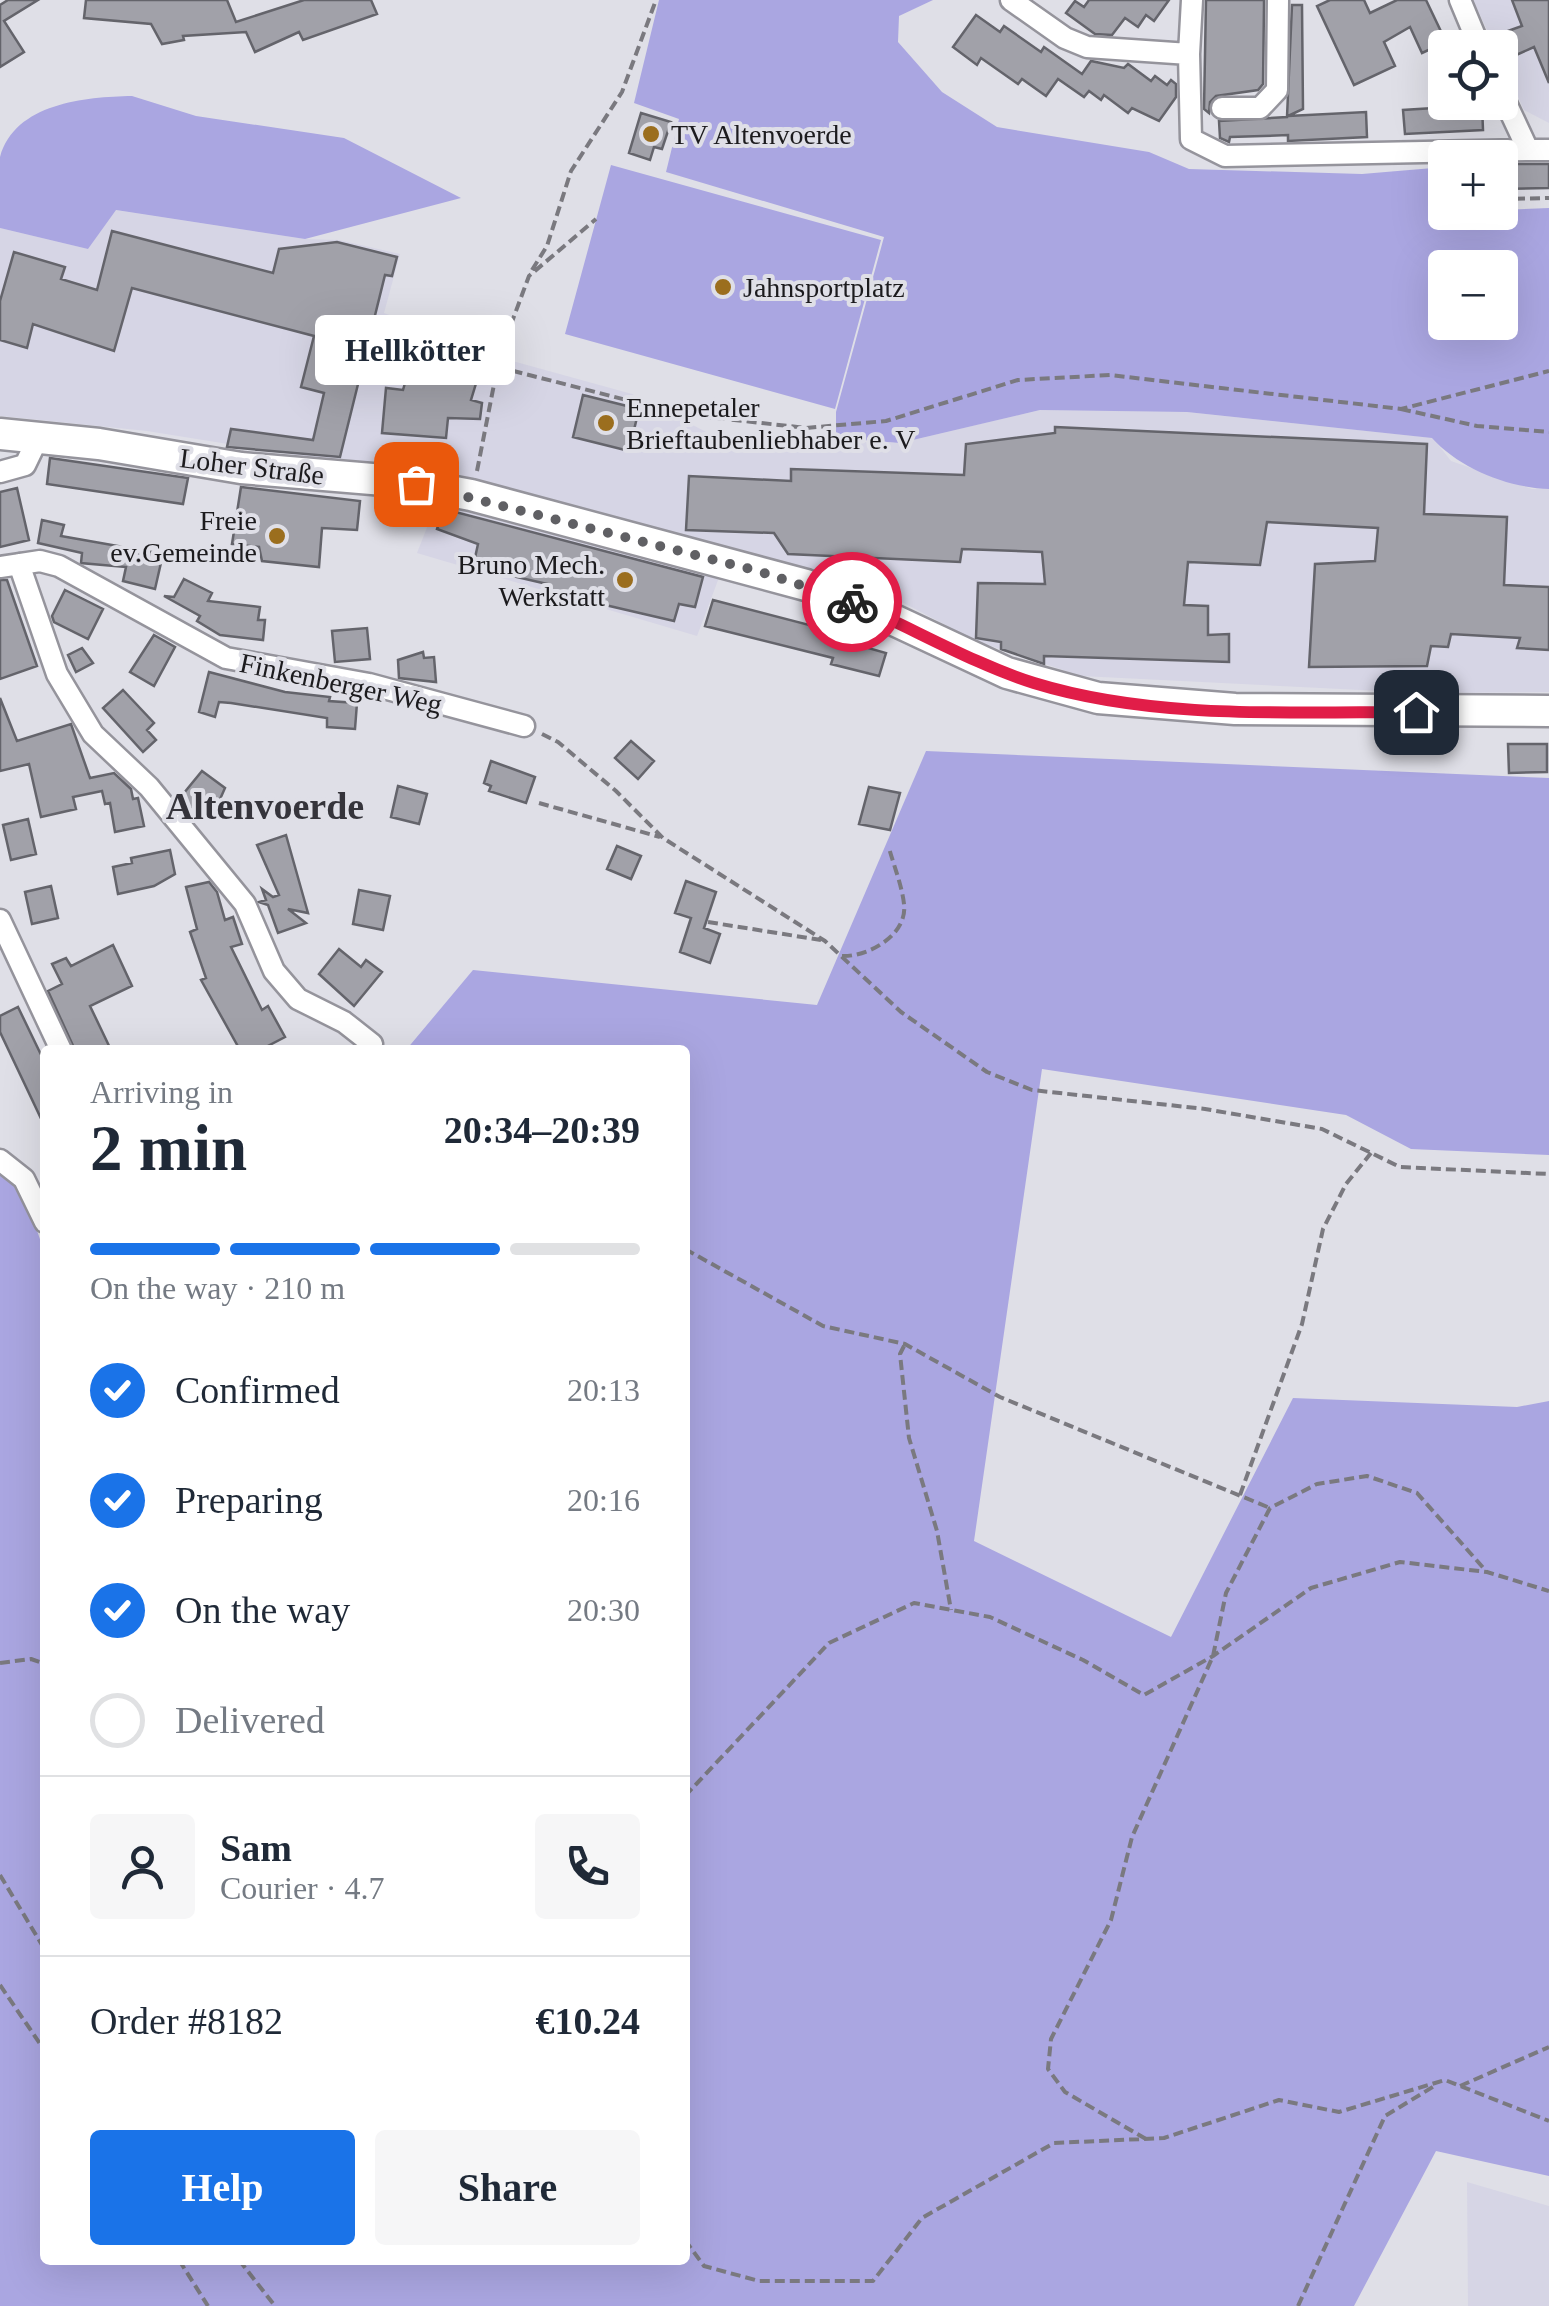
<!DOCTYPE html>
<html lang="en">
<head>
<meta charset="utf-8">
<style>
	:root { --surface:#fff; --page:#f6f6f7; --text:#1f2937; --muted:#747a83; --line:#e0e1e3; --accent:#1a73e8 }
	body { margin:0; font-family:Georgia,serif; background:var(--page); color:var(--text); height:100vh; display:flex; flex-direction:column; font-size:38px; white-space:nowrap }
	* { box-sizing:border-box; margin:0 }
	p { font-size:32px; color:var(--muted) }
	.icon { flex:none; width:55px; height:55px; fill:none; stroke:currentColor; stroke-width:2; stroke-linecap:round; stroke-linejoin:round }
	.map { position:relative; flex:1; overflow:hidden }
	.drawer { position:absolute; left:40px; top:1045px; width:650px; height:1220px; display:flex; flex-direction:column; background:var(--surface); border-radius:10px; box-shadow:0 10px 40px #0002 }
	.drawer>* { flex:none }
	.controls { position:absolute; left:1428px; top:30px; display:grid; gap:20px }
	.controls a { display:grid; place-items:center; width:90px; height:90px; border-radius:10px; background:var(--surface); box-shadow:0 10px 40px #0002; font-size:50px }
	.pin { position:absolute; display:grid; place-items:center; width:85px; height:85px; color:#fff; margin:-42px; border-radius:20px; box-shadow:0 5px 15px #0006 }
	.courier { position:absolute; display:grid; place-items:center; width:100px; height:100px; margin:-50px; border:8px solid #e11d48; border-radius:50%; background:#fff; color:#222; box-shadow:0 2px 12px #0007 }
	.bubble { position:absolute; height:70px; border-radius:10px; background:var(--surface); box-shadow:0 10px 40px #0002; font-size:32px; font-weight:700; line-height:70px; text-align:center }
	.summary em { font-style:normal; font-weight:700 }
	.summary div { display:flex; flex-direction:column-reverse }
	.summary { display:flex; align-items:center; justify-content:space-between; height:170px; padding:0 50px }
	h1 { font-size:65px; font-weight:700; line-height:75px }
	.bar { display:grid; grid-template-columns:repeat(4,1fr); gap:15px 10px; align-content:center; height:120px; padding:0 50px }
	.bar i { height:12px; border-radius:8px; background:var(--line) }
	.bar .on { background:var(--accent) }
	.bar p { grid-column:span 4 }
	.line { display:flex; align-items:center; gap:25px; padding:0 50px; border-top:2px solid var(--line) }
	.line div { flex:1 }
	.round { display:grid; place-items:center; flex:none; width:105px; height:105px; border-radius:10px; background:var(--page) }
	ol { padding:0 50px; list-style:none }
	li { display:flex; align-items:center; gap:30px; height:110px }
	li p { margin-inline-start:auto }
	li .icon { padding:10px; border-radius:50%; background:var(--accent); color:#fff; stroke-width:4 }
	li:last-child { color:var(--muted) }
	li i { width:55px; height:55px; border:5px solid var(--line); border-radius:50% }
	.cta { display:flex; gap:20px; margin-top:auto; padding:20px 50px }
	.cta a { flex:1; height:115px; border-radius:10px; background:var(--accent); color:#fff; font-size:40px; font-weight:700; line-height:115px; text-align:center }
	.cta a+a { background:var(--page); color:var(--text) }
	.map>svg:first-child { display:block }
	.built { fill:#d6d5e5 }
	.green { fill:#aaa6e1; fill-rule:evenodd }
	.building { fill:#a1a1a9; stroke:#64646b; stroke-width:2.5 }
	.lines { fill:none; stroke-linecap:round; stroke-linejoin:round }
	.minor-casing { stroke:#95949c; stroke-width:25 }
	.secondary-casing { stroke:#95949c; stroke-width:35 }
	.path { stroke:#7a797f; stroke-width:4; stroke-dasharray:10 5; stroke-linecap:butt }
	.minor { stroke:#fff; stroke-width:20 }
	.secondary { stroke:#fff; stroke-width:30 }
	.done { stroke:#606064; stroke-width:10; stroke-dasharray:0 18 }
	.route { stroke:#e11d48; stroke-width:12 }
	.poi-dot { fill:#9b6e1e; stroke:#dfdfe7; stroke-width:4 }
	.labels { text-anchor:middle; stroke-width:8; stroke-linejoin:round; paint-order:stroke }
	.poi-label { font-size:28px; fill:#1c1b1e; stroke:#dfdfe7; text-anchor:start }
	.street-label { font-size:28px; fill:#1c1b1e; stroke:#dfdfe7 }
	.district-label { font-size:38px; font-weight:bold; fill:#35343b; stroke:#dfdfe7 }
</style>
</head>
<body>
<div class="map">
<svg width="1549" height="2306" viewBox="0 0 1549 2306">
	<rect width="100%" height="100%" fill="#dfdfe7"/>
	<path class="built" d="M1473 0H1549V123L1524 110 1500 58V48L1495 47Z
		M115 210 305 239 339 240 400 254 384 313 505 359 632 394 718 438 900 443 1040 410 1187 412 1433 438 1451 461 1532 489H1549V692L1421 693 1081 676 976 641 881 591 729 551 697 636 417 553 446 479 147 431 0 416V228L88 249Z
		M1467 2182 1549 2206V2306H1468Z"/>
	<path class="green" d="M659 0H933L899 16 898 42 942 92 997 127 1149 152 1189 169 1362 174 1445 167V212L1549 208V489C1508 488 1459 468 1432 438L1187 412 1040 410 900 443 836 438V412L884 237 666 172 679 119 634 103ZM1445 268H1500V322H1445Z
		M132 96 196 116 344 138 461 198 305 239 116 210 88 249 0 228C0 207 0 177 0 157 15 103 85 97 132 96Z
		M611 165 881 240 835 409 565 334Z
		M926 751 1549 778V1155L1411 1149 1346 1115 1042 1069 974 1541 1171 1637 1293 1398 1517 1407 1549 1401V2176L1436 2151 1354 2306H0V1169L24 1192 45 1254V2260H685V1050H406L473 970 817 1005Z"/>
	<path class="building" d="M8 0H38L4 21 24 52 0 67V5Z
		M86 0H227L236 22 304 0H371L377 14 303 40 299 32 255 52 246 32 183 36 184 40 162 44 151 24 84 18Z
		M1089 0H1169L1154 21 1146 15 1138 27 1125 18 1112 35 1095 34 1066 13 1075 1 1084 7Z
		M1206 0H1264V5L1263 84 1258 90 1216 96 1210 102 1209 113 1204 109Z
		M1330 0H1364L1370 13 1397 0H1426L1446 42 1422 53 1410 27 1384 42 1395 66 1354 85 1317 6Z
		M1512 0H1549V83L1534 47 1514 56 1505 32 1522 26Z
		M1292 5H1302L1303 109 1288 116 1366 112 1367 137 1288 141V135L1263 136 1230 137 1229 142 1220 138 1219 121 1287 117Z
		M976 15 1000 32 1004 26 1041 52 1044 47 1082 74 1091 61 1124 68 1128 64 1151 81 1155 76 1167 85 1171 80 1176 84V97L1159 121 1132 108 1128 113 1104 95 1101 100 1089 91 1084 97 1058 79 1046 96 1022 79 1018 84 981 58 977 65 953 47Z
		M1482 105 1483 130 1405 134 1403 110Z
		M641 113 671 122 662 149 654 147 650 160 629 153Z
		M1500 164H1549V188L1500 189Z
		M112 231 273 273 279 249 337 242 397 257 392 276 385 275 340 457 227 447 231 429 313 440 324 393 301 387 314 336 132 288 114 351 33 324 27 348 0 340V301L14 252 65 267 61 279 97 290Z
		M415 348 481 367 471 400 482 403 480 419 448 418 446 438 382 433 386 388 403 390Z
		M583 395 639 409 629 451 573 437Z
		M1055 427 1427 444 1424 514 1507 517 1504 585 1549 587V650L1517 648 1520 638 1451 634 1448 647 1431 646 1427 666 1309 667 1315 564 1375 561 1378 528 1267 522 1260 565 1188 562 1184 605 1208 606V635L1229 634V662L1044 656V664L1001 649V642L976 638 978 583 1045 584 1042 552 962 549 960 562 788 554 774 533 686 530 689 476 791 481V469L964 475 966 444 1055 433Z
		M50 458 188 478 183 504 47 484Z
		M241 487 360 501 357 530 322 528 319 567 262 561 259 547 232 544Z
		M17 488 29 540 0 547V492Z
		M444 509 703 577 695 607 679 604 674 621 545 591 547 584 473 567 478 544 437 529Z
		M42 520 64 525 61 536 163 554 155 589 123 581 126 567 81 563 82 553 38 543Z
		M184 579 212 593 208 601 260 607 258 620H265L263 640 220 635 197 621 200 616 164 596 174 597Z
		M0 580H7L37 666 0 679Z
		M65 590 103 609 88 639 54 622 52 616Z
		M713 600 821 628 819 634 886 653 879 676 831 664 833 658 705 626Z
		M367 628 370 659 335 662 332 631Z
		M154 635 175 647 154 686 130 672Z
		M82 648 93 663 76 672 68 655Z
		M423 652 424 658 434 657 436 682 399 678 398 660Z
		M209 672 285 692 330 697 329 701 357 703 355 729 327 727V718L231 703 219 702 215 717 199 712Z
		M123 690 154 723 147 730 156 740 143 752 103 708Z
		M0 698 17 741 71 724 90 778 114 773 131 789 133 799 138 798 144 826 115 832 110 803 105 804 102 791 73 797 76 809 41 817 29 764 0 771Z
		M631 741 654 761 638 779 615 758Z
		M1508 744H1547V772L1509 773Z
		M491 761 535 777 526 803 489 791 491 786 484 783Z
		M202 771 225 788 217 806 220 813 201 816 179 799Z
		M398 786 427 794 419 824 391 817Z
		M869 787 900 793 890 830 859 824Z
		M28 819 36 854 11 860 3 825Z
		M286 835 308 913 288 909 306 923 278 933 268 905 259 902 266 900 262 889 273 897 279 895 257 845Z
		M617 846 641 856 631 879 607 869Z
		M170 850 175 874 154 886 118 894 113 867 132 863 131 858Z
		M686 881 716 892 704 928 720 934 710 963 680 952 691 918 675 913Z
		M209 882 217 892 225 920 233 917 242 944 231 947 262 1010 268 1006 285 1037 260 1050H240L201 980 206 978 190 932 197 929 186 887Z
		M51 886 58 918 32 924 25 892Z
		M359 890 390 896 383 930 353 924Z
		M113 945 132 986 90 1006 111 1050H75L48 991 62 984 52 964 66 958 71 966Z
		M339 949 361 967 366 960 382 972 354 1006 319 974Z
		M18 1007 45 1063V1127L0 1032V1016Z"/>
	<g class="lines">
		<g class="minor-casing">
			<path id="minor" d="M1011 0 1065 38 1087 47 1189 54 1191 139 1225 156 1528 150
				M1460 0 1480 48
				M1189 54 1192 0
				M1500 90 1528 150H1549
				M1222 108H1260L1277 90 1278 0
				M0 472 25 465 38 438
				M19 564 57 674 93 734 149 787 245 904 274 971 298 999 344 1022 372 1044
				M0 567 40 561 59 566 226 658 369 684 524 726
				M0 920 61 1050
				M0 1160 24 1179 45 1222"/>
		</g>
		<g class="secondary-casing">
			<path id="secondary" d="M0 434 99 444 241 468 396 481 471 495 806 585 881 614 1007 673 1098 698 1235 709 1549 711"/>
		</g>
		<path class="path" d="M1500 199 1549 198
			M532 270 547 246 571 171 622 92 656 0
			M498 367 681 414 806 428 886 421 1018 380 1110 375 1401 409 1549 371
			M1401 409 1477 426 1549 432
			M477 471 500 354 529 276 596 219
			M542 734 558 742 616 791 663 838 825 941 901 1012 987 1072 1032 1090 1205 1109 1322 1129 1400 1167 1549 1174
			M539 803 660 837
			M708 922 821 940
			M842 956C868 957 908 935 904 904 902 886 894 866 889 848
			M685 1249 823 1326 905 1344 1000 1397 1270 1508
			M904 1346 900 1354 909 1438 937 1531 951 1610
			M1240 1495 1302 1324 1323 1229 1346 1184 1371 1153
			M0 1663 31 1659 45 1664
			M685 1796 829 1643 914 1603 990 1617 1083 1660 1144 1695 1213 1656 1311 1588 1400 1562 1487 1572 1549 1591
			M0 1875 45 1950
			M0 1985 45 2051
			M1460 2086 1549 2047
			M1146 2139 1065 2092 1048 2069 1051 2039 1111 1920 1132 1837 1213 1656 1226 1593 1270 1508 1317 1484 1367 1476 1417 1493 1487 1572
			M685 2240 704 2266 759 2281H873L922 2218 1054 2143 1164 2138 1279 2100 1339 2112 1445 2080 1549 2121
			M179 2260 208 2306
			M239 2260 275 2306
			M1298 2306 1385 2116 1436 2085"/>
		<use href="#minor" class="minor"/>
		<use href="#secondary" class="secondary"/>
	</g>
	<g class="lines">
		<path class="done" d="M416 484 758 571 852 602"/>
		<path class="route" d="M852 602C913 628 971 663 1034 683 1154 720 1292 712 1416 712"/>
	</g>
	<g class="poi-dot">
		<circle cx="651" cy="134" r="10"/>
		<circle cx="723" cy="287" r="10"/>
		<circle cx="606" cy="423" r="10"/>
		<circle cx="277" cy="536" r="10"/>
		<circle cx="625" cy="580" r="10"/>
	</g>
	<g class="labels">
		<g class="poi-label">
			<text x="671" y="144">TV Altenvoerde</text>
			<text x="743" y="297">Jahnsportplatz</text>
			<text x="626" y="417">Ennepetaler<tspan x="626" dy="32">Brieftaubenliebhaber e. V</tspan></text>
			<text x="257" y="530" text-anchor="end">Freie<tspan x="257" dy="32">ev.Gemeinde</tspan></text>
			<text x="605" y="574" text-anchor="end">Bruno Mech.<tspan x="605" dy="32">Werkstatt</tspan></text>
		</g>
		<g class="street-label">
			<text transform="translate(252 466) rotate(7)" y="10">Loher Straße</text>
			<text transform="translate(341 683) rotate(12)" y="10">Finkenberger Weg</text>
		</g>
		<g class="district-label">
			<text x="265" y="819">Altenvoerde</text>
		</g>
	</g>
</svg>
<div class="controls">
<a><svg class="icon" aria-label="locate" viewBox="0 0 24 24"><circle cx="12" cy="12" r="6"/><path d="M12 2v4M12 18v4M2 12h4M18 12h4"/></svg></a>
<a>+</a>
<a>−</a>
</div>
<div class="pin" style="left:416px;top:484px;background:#ea580c"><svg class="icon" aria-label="bag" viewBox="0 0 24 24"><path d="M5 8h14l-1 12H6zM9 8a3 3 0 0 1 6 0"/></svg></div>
<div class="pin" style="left:1416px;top:712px;background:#1f2937"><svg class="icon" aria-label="home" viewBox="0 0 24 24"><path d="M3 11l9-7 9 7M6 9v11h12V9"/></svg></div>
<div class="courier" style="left:852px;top:602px"><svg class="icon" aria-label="bike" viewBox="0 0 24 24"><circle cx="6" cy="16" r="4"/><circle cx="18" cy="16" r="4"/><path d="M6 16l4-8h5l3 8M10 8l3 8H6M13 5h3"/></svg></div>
<div class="bubble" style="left:315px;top:315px;width:200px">Hellkötter</div>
<section class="drawer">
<div class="summary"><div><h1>2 min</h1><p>Arriving in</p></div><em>20:34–20:39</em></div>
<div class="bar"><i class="on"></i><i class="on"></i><i class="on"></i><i></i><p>On the way · 210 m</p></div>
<ol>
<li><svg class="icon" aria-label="check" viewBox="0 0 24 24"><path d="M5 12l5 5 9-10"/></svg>Confirmed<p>20:13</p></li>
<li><svg class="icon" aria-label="check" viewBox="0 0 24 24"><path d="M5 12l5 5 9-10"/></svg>Preparing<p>20:16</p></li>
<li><svg class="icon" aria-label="check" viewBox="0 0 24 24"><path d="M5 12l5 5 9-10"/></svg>On the way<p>20:30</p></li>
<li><i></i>Delivered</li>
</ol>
<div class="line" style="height:180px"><a class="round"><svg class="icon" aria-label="person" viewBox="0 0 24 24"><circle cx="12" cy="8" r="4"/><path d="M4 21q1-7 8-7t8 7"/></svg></a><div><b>Sam</b><p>Courier · 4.7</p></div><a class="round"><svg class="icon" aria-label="phone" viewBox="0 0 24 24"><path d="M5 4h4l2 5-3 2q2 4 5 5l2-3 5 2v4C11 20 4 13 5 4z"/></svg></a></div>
<div class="line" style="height:130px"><div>Order #8182</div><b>€10.24</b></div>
<div class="cta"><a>Help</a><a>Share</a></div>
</section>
</div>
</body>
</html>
